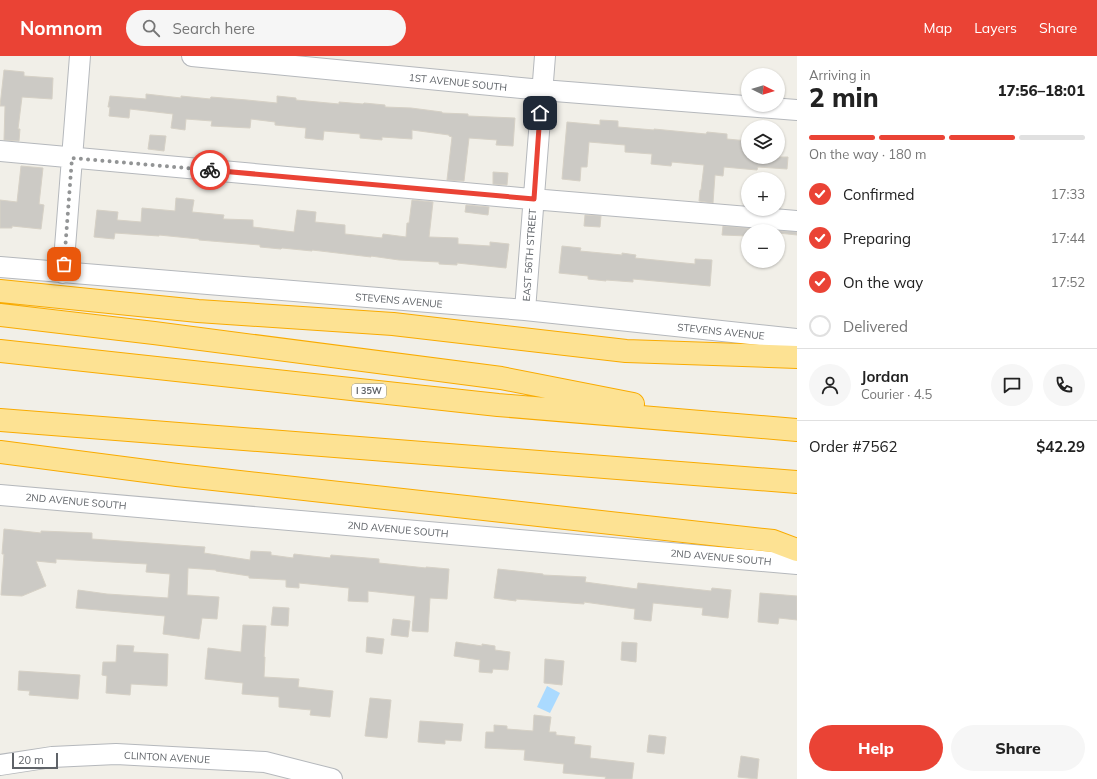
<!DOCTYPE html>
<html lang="en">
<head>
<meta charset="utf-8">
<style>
	:root { --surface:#fff; --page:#f6f6f6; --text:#222; --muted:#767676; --line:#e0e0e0; --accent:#ea4335 }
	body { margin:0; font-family:Mulish,sans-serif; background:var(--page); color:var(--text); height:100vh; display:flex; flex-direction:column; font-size:15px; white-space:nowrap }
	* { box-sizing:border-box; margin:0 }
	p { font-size:13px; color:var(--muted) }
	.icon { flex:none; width:22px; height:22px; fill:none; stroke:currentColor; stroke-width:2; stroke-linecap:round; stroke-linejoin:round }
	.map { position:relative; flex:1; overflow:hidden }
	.sheet { display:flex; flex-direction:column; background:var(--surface); width:300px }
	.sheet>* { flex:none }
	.needle { width:26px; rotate:95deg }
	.controls { position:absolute; left:741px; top:12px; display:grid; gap:8px }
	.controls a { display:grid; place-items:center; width:44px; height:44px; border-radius:50%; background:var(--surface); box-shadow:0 1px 3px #0004; font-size:20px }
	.scale { position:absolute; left:12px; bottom:10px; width:46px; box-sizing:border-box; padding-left:4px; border:2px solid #5f6368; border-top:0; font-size:11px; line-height:14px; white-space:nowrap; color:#5f6368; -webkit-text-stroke:3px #fff; paint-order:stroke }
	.pin { position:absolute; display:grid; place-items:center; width:34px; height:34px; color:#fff; margin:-17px; border-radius:8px; box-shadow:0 2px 6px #0006 }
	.courier { position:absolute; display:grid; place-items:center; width:40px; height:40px; margin:-20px; border:3px solid #ea4335; border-radius:50%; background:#fff; color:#222; box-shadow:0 1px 5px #0007 }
	.head em { font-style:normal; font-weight:800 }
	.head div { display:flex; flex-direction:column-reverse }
	.head { display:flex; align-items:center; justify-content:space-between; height:68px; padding:0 12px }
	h1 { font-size:26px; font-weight:800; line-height:30px }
	.bar { display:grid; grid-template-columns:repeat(4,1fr); gap:6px 4px; align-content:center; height:48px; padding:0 12px }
	.bar i { height:5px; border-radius:3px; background:var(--line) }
	.bar .current { background:var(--accent) }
	.bar p { grid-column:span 4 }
	.line { display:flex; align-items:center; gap:10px; padding:0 12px; border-top:1px solid var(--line) }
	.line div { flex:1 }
	.round { display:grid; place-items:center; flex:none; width:42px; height:42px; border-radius:21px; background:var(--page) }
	ol { padding:0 12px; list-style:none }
	li { display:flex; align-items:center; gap:12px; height:44px }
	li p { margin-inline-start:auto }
	li .icon { padding:4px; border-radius:50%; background:var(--accent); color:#fff; stroke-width:4 }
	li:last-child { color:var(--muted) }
	li i { width:22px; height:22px; border:2px solid var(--line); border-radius:50% }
	.action { display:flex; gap:8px; margin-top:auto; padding:8px 12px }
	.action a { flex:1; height:46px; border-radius:24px; background:var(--accent); color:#fff; font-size:16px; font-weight:800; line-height:46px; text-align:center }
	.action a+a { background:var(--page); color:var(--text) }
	header { display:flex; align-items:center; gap:24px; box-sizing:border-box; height:56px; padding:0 20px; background:var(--accent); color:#fff }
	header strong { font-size:19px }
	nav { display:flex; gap:22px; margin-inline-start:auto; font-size:14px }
	.search { width:280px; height:36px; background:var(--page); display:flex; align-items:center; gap:10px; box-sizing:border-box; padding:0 14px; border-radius:22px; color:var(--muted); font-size:15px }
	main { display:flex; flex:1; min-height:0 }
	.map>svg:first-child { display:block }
	.water { fill:#aadaff }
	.building { fill:#cccac5; stroke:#d6d1c6 }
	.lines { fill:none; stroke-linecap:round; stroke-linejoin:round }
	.minor-casing { stroke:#b5b8bc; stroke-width:22 }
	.highway-casing { stroke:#f9ab00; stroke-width:24 }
	.minor { stroke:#fff; stroke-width:20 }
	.highway { stroke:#fde293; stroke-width:22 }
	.done { stroke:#929495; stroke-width:4; stroke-dasharray:0 7.2 }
	.route { stroke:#ea4335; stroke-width:5 }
	.labels { text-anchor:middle; stroke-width:3; stroke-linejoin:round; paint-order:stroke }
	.shield { fill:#fff; stroke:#8f9295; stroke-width:1 }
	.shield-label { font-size:9px; font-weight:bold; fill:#5f6368 }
	.street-label { font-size:10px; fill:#5f6368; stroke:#fff }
</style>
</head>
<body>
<header>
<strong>Nomnom</strong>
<div class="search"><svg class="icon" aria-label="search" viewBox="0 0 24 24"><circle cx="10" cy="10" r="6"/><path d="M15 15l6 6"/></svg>Search here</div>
<nav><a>Map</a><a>Layers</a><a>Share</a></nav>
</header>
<main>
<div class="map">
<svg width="797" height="723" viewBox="0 0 797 723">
	<rect width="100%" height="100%" fill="#f1efe8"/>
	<path class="water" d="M547 630 560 637 550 657 537 651Z"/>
	<path class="building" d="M4 14 24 16V20L53 22 52 43 22 41 18 73H20L19 85 4 84 5 50H0Z
		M146 38 181 42V40L210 43 211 41 247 44 277 47V40L296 42V44L339 48V46L363 48 364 47 385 49V51L411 52 442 56V57L468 58V60L515 62 513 90 496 89 497 84 469 82 464 125 447 124 452 81 449 80V79L412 74V83L382 81V84L360 82V78L324 75 323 84 305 82 306 72 275 69V66L251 63 250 72 211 70 212 65 186 63 185 74 171 72 173 58 130 53 129 62 109 60 110 51H108L110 40 146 43Z
		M600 64 618 65V71L654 74V73L706 78 707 76 727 78V83L748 85V101H788L787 113 758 111 757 114 724 111 723 120 715 119 713 147 699 145 700 134H701L704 109 672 106 671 110 651 108 652 98 625 96V89L589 86 587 111H581L580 125 562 123 567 66 600 69Z
		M150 79 166 80 164 95 148 93Z
		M21 110 43 112 39 148 44 149 41 173 12 170V172H0V144L17 146Z
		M493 116 508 117 507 129 493 128Z
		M176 142 194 144 192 156 224 159 223 163 253 164V171L294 176 297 154 316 156 315 166 345 169V178L382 182 383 178 406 181 407 167H409L412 144 433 146 429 181 458 182V188L490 190V186L509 188 506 212 457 207V209L439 208V206L399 204 371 200V201L312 194V195L282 192 281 193 260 191V189L199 184V183L159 179V180L115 177 114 183 94 181 97 154 118 156 117 164 141 166 142 152 175 155Z
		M466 149 489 151 488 159 465 156Z
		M585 159 601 160 600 171 584 170Z
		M723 170 797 176V179L778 177V175H748V180L722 179Z
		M562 190 581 192 580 195 622 199V197L636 199 635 202 695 208V203L712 204 710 230 633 223V226L606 224V225L588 223V220L559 217Z
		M4 473 41 477V475L92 477V483L205 491 204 497 250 504 251 495 271 496V499L293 502 294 498 330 502 331 499 379 503V507L426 512V511L449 513 447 543 430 542 428 576 412 575 415 540 368 535V546L348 545 349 532 299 527V532L286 531V524L249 522V520L216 515V514L188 512 187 539 219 541 217 563 202 562 199 583 163 578 165 560 76 552 78 534 107 538 168 542 170 518 146 516 147 508 56 503V507L36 505 46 530 22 540 1 539 4 498H2Z
		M498 513 543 518V519L586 521 585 526 637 533 638 527 711 535 712 532 731 534 728 562 702 559 703 552 653 547 651 565 634 563 635 553 584 546V548L516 543V545L494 542Z
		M760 537 797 540V564L779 562 778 568 758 566Z
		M273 551 289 552 288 570 271 569Z
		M393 563 410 565 408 581 391 579Z
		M243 569 266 570 264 601H265L264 621 299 623 298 631 333 635 330 661 310 659 311 654 279 651V641L242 638 243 627 205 623 208 592 241 596Z
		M367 581 384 583 382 598 366 596Z
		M456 586 482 590V588L495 590V594L510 596 508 614 493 613 492 617 479 616 480 604 454 600Z
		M622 586 637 587 636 606 621 604Z
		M117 589 134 590 133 596 168 598 167 630 131 628 130 639 106 637 107 620 102 619 103 606H116Z
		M545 603 564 605 562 629 544 627Z
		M19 615 80 619 78 643 29 639 30 635 18 634Z
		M370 642 391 644 387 682 365 680Z
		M534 659 551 661 549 676H556V679L575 681 574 688 591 690 590 702 634 707 632 723H605L606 721 563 717 564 708 524 704 525 694 485 692 486 676H494V669L507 670V673L533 675Z
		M420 665 463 668 461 685 445 684V688L418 686Z
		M649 679 666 681 664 698 647 696Z
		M741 700 759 703 757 723 738 721Z"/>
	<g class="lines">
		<g class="minor-casing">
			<path id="minor" d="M192 0 542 34 797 54
				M0 95 520 142 797 165
				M0 211 525 254 797 283
				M63 217 80 0
				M525 254 545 0
				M0 439 797 508
				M0 709 52 701 116 698 265 706 332 723"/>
		</g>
		<g class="highway-casing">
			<path id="highway" d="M0 235 198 255 393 268 626 295 797 301
				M0 259 154 277 501 322 633 348
				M0 295 498 349 797 374
				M0 364 797 426
				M0 396 177 419 773 485 797 494"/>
		</g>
		<use href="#minor" class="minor"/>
		<use href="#highway" class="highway"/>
	</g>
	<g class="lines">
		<path class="done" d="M64 208 72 102 210 114"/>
		<path class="route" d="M210 114 534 143 540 57"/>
	</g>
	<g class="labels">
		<rect class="shield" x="352" y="328" width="34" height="14" rx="3"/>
		<g class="shield-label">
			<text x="369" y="338">I 35W</text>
		</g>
		<g class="street-label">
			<text transform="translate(458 26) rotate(6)" y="4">1ST AVENUE SOUTH</text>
			<text transform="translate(529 199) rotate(-86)" y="4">EAST 56TH STREET</text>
			<text transform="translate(399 244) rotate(5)" y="4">STEVENS AVENUE</text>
			<text transform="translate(721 275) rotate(6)" y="4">STEVENS AVENUE</text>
			<text transform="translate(76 445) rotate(5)" y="4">2ND AVENUE SOUTH</text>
			<text transform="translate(398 473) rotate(5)" y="4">2ND AVENUE SOUTH</text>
			<text transform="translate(721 501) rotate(5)" y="4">2ND AVENUE SOUTH</text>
			<text transform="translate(167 701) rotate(3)" y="4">CLINTON AVENUE</text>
		</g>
	</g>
</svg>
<div class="controls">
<a><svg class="needle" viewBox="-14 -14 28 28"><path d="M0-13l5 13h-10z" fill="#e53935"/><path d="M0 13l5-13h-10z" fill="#767676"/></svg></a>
<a><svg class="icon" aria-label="layers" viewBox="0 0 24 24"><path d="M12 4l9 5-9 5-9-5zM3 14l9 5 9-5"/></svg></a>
<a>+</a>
<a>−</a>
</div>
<div class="scale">20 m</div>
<div class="pin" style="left:64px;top:208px;background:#ea580c"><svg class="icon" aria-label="bag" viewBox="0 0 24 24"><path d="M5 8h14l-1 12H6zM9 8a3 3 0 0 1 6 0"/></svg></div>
<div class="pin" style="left:540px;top:57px;background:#1f2937"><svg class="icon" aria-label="home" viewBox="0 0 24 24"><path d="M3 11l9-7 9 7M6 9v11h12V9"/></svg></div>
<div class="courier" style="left:210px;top:114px"><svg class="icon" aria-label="bike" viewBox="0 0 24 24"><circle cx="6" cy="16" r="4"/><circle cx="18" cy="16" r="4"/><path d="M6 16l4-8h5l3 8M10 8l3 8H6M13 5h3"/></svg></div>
</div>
<section class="sheet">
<div class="head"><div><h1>2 min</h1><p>Arriving in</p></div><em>17:56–18:01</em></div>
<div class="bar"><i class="current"></i><i class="current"></i><i class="current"></i><i></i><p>On the way · 180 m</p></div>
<ol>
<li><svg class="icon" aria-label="check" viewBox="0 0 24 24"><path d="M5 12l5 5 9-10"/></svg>Confirmed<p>17:33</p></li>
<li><svg class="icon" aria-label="check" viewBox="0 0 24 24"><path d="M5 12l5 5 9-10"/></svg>Preparing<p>17:44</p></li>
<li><svg class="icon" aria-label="check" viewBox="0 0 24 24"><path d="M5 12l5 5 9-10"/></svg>On the way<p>17:52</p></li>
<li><i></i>Delivered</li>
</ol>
<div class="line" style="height:72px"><a class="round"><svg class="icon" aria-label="person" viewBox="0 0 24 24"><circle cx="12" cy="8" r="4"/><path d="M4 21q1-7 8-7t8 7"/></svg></a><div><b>Jordan</b><p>Courier · 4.5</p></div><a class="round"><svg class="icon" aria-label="chat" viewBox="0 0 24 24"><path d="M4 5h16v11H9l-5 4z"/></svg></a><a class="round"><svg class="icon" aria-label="phone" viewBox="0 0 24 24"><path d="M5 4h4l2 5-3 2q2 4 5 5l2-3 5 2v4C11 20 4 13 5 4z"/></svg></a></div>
<div class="line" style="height:52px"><div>Order #7562</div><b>$42.29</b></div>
<div class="action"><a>Help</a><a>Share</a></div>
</section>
</main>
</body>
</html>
